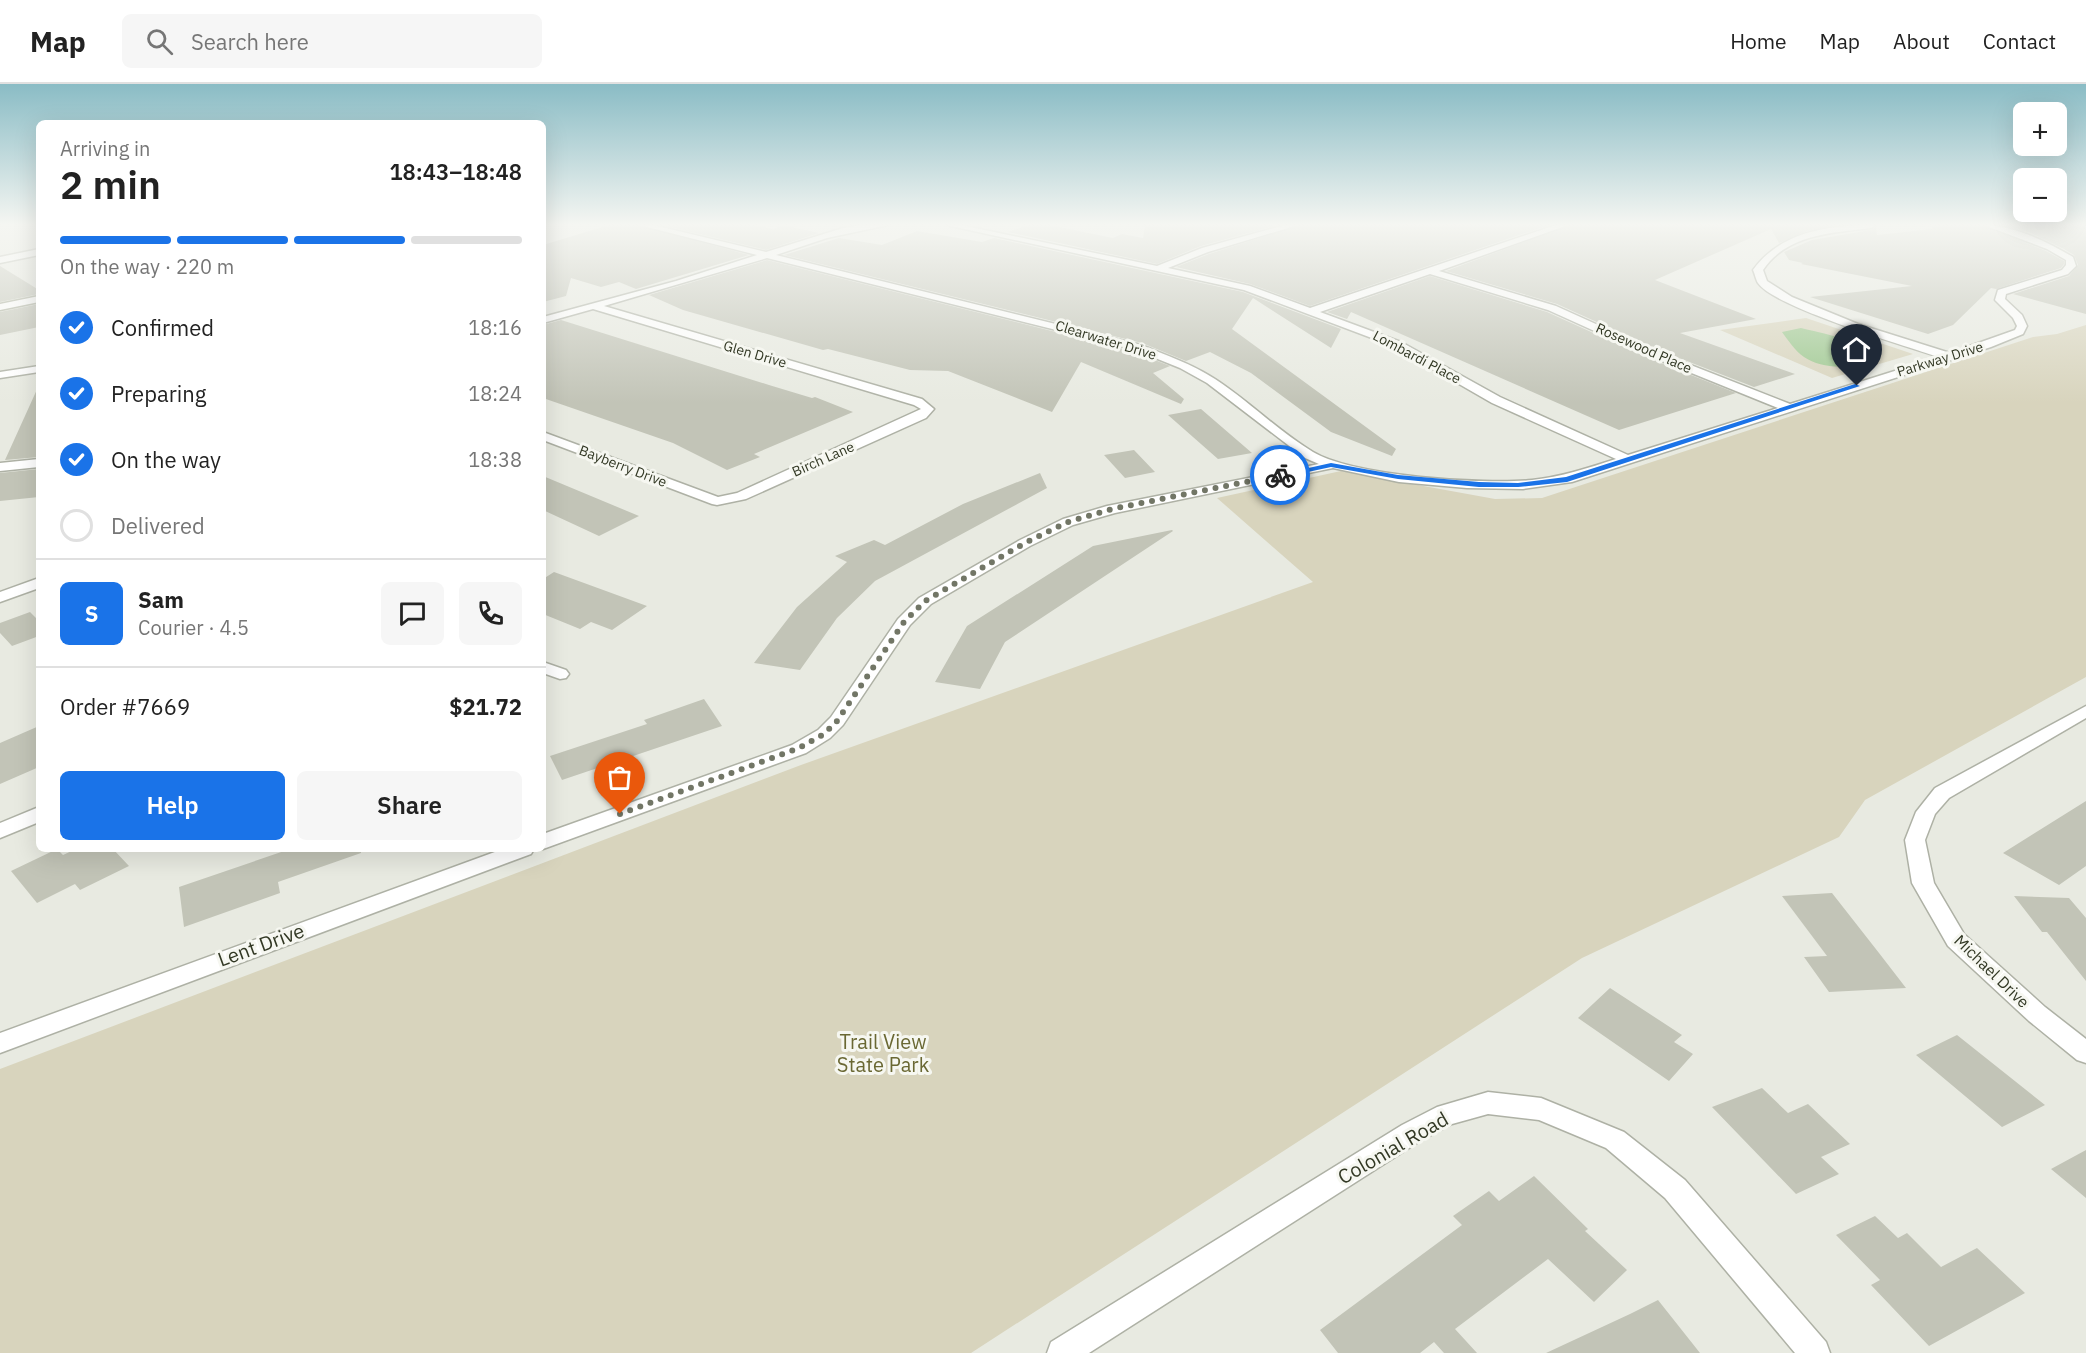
<!DOCTYPE html>
<html lang="en">
<head>
<meta charset="utf-8">
<style>
	:root { --surface:#fff; --page:#f6f6f6; --text:#222; --muted:#767676; --line:#e0e0e0; --accent:#1a73e8 }
	body { margin:0; font-family:"IBM Plex Sans",sans-serif; background:var(--page); color:var(--text); height:100vh; display:flex; flex-direction:column; font-size:22px; white-space:nowrap }
	* { box-sizing:border-box; margin:0 }
	p { font-size:20px; color:var(--muted) }
	.icon { flex:none; width:33px; height:33px; fill:none; stroke:currentColor; stroke-width:2; stroke-linecap:round; stroke-linejoin:round }
	.map { position:relative; flex:1; overflow:hidden }
	.details { position:absolute; left:36px; top:36px; width:510px; height:732px; display:flex; flex-direction:column; background:var(--surface); border-radius:9px; box-shadow:0 6px 24px #0002 }
	.details>* { flex:none }
	.controls { position:absolute; left:2013px; top:18px; display:grid; gap:12px }
	.controls a { display:grid; place-items:center; width:54px; height:54px; border-radius:9px; background:var(--surface); box-shadow:0 6px 24px #0002; font-size:30px }
	.pin { position:absolute; display:grid; place-items:center; width:51px; height:51px; color:#fff; margin:-62px -26px; border-radius:50% 50% 50% 0; rotate:-45deg; box-shadow:0 0 6px #0007 }
	.pin .icon { rotate:45deg }
	.courier { position:absolute; display:grid; place-items:center; width:60px; height:60px; margin:-30px; border:4px solid #1a73e8; border-radius:50%; background:#fff; color:#222; box-shadow:0 2px 8px #0007 }
	.headline em { font-style:normal; font-weight:600 }
	.headline div { display:flex; flex-direction:column-reverse }
	.headline { display:flex; align-items:center; justify-content:space-between; height:102px; padding:0 24px }
	h1 { font-size:39px; font-weight:600; line-height:45px }
	.bar { display:grid; grid-template-columns:repeat(4,1fr); gap:9px 6px; align-content:center; height:72px; padding:0 24px }
	.bar i { height:8px; border-radius:4px; background:var(--line) }
	.bar .current { background:var(--accent) }
	.bar p { grid-column:span 4 }
	.line { display:flex; align-items:center; gap:15px; padding:0 24px; border-top:2px solid var(--line) }
	.line div { flex:1 }
	.round { display:grid; place-items:center; flex:none; width:63px; height:63px; border-radius:9px; background:var(--page) }
	ol { padding:0 24px; list-style:none }
	li { display:flex; align-items:center; gap:18px; height:66px }
	li p { margin-inline-start:auto }
	li .icon { padding:6px; border-radius:50%; background:var(--accent); color:#fff; stroke-width:4 }
	li:last-child { color:var(--muted) }
	li i { width:33px; height:33px; border:3px solid var(--line); border-radius:50% }
	.primary-button { display:flex; gap:12px; margin-top:auto; padding:12px 24px }
	.primary-button a { flex:1; height:69px; border-radius:9px; background:var(--accent); color:#fff; font-size:24px; font-weight:600; line-height:69px; text-align:center }
	.primary-button a+a { background:var(--page); color:var(--text) }
	header { display:flex; align-items:center; gap:36px; box-sizing:border-box; height:84px; padding:0 30px; background:var(--surface); border-bottom:2px solid var(--line) }
	header strong { font-size:28px }
	nav { display:flex; gap:33px; margin-inline-start:auto; font-size:21px }
	.search { width:420px; height:54px; background:var(--page); display:flex; align-items:center; gap:15px; box-sizing:border-box; padding:0 21px; border-radius:9px; color:var(--muted); font-size:22px }
	.map>svg:first-child { display:block }
	.green { fill:#d8d4bd }
	.water { fill:#9ec890 }
	.building { fill:#c2c4b7 }
	.lines { fill:none; stroke-linecap:round; stroke-linejoin:round }
	.street-casing { stroke:#aeb1a5; stroke-width:3 }
	.secondary-casing { stroke:#aaae9c; stroke-width:3 }
	.street { fill:#fff; fill-rule:evenodd }
	.secondary { fill:#fff; fill-rule:evenodd }
	.route { fill:#1a73e8 }
	.done { stroke:#727666; stroke-width:6; stroke-dasharray:0 10.8 }
	.labels { text-anchor:middle; stroke-width:6; stroke-linejoin:round; paint-order:stroke }
	.far-street-label { font-size:14px; fill:#323824; stroke:#f6f7f1 }
	.street-label { font-size:16px; fill:#323824; stroke:#f6f7f1 }
	.near-street-label { font-size:20px; fill:#323824; stroke:#f6f7f1 }
	.near-park-label { font-size:20px; fill:#6a6833; stroke:#f6f7f1 }
</style>
</head>
<body>
<header>
<strong>Map</strong>
<div class="search"><svg class="icon" aria-label="search" viewBox="0 0 24 24"><circle cx="10" cy="10" r="6"/><path d="M15 15l6 6"/></svg>Search here</div>
<nav><a>Home</a><a>Map</a><a>About</a><a>Contact</a></nav>
</header>
<div class="map">
<svg width="2086" height="1269" viewBox="0 0 2086 1269">
	<rect width="100%" height="100%" fill="#e8eae1"/>
	<path class="green" d="M1806 234 1913 270 1832 294 1720 246Z
		M2086 241V593L1865 716 1839 753 1582 874 971 1269H0V985L801 681 1313 498 1217 414 1341 387 1495 415 1542 414 2033 253 2057 250Z"/>
	<path class="water" d="M1801 244C1820 249 1864 256 1873 275 1854 285 1823 286 1804 273 1795 267 1788 256 1782 248Z"/>
	<path class="building" d="M609 141H637L749 171 636 205 619 198 601 203 571 194 566 212 543 218V161Z
		M662 141H755L773 145 783 141 819 149 766 166Z
		M1028 141H1049L1113 154 1122 150 1143 154 1145 141H1277L1201 162 1157 180 1008 148Z
		M1300 141H1549L1310 222 1250 200 1176 183 1209 170Z
		M1570 141H1837L1807 147 1779 159 1771 145 1655 196 1756 235 1680 249 1795 290 1754 303 1661 267 1557 220 1446 187Z
		M1932 141H1982L2046 167 2064 177V180L2061 184 1996 205 1991 204 1953 241 1928 250 1810 213 1912 202 1801 180 1803 179 1789 176 1784 168 1812 156 1871 146 1876 143 1877 151 1932 145Z
		M2003 141H2086V230L2013 210 2069 192 2078 181 2074 171 2064 165 2031 149Z
		M917 147 982 158 994 154 1243 208 1341 245 1331 264 1253 214 1232 245 1396 365 1392 372 1331 348 1251 289 1210 268 1186 277 1142 259 784 171 839 154 882 161Z
		M767 176 1132 267 1170 282 1153 289 1184 315 1181 320 1081 278 1052 328 948 287 910 286 828 265 823 266 683 226 649 211Z
		M0 182 39 206V210L0 218Z
		M1430 192 1547 228 1651 275 1736 309 1619 346 1351 228 1347 235 1327 228Z
		M39 220V243L0 251V228Z
		M561 236 769 301 812 314 815 313 853 328 754 370 760 373 727 386 673 359 543 314V241Z
		M39 301V373L5 376Z
		M1201 325 1252 369 1218 375 1168 331Z
		M1134 366 1155 388 1125 394 1104 371Z
		M39 385V413L0 417V389Z
		M1040 389 1047 404 875 497 837 534 800 586 754 579 797 523 847 478 835 472 874 456 885 461 963 420Z
		M543 392 639 432 599 452 543 426Z
		M1172 446 1173 447 1005 558 980 605 935 598 967 542 1093 462Z
		M554 488 647 522 612 546 591 538 580 545 543 530V495Z
		M30 528 39 537V552L12 562 0 549V539Z
		M704 615 722 642 562 696 550 672 647 640 644 636Z
		M39 642V683L0 700V659Z
		M2086 717V782L2059 801 2003 769Z
		M57 765 63 771 76 765H113L129 782 80 806 75 800 37 819 11 787Z
		M290 765H361V769L278 798 280 809 184 843 179 803Z
		M1832 809 1879 869 1906 904 1829 908 1804 873 1827 872 1782 812Z
		M2014 812 2069 814 2086 834V897L2047 848H2042Z
		M1610 904 1682 951 1674 958 1693 970 1669 997 1578 934Z
		M1957 951 2045 1021 2002 1043 1916 971Z
		M1762 1004 1788 1029 1808 1020 1850 1060 1821 1073 1839 1090 1796 1110 1712 1023Z
		M2086 1066V1114L2051 1085Z
		M1534 1092 1588 1145 1585 1147 1627 1186 1594 1218 1548 1175 1455 1245 1477 1269H1444L1434 1258 1420 1269H1338L1320 1246 1462 1141 1453 1132 1489 1107 1499 1117Z
		M1875 1132 1898 1154 1907 1149 1941 1183 1977 1164 2025 1209 1929 1262 1871 1201 1880 1196 1836 1151Z
		M1658 1216 1700 1269H1546L1630 1230Z"/>
	<g class="lines">
		<g class="street-casing">
			<path id="street" d="M639 141H653L766 168 843 144 862 141H888L827 154 776 171 1141 261C1166 271 1192 280 1215 295 1249 317 1278 347 1313 368 1353 392 1485 401 1532 396 1561 393 1588 384 1616 375L1492 319 1393 262 1244 206 946 141H961L1157 182 1202 164 1285 141H1298L1208 168 1168 184 1250 202 1310 224 1556 141H1568L1439 187 1556 222 1660 269 1790 320 1939 273C1906 262 1774 223 1758 199 1756 196 1755 190 1753 186 1781 147 1830 141 1875 141L1871 144C1832 149 1787 150 1763 186L1767 197 1792 213 1858 240 1950 269 2015 246 2017 242 2013 234 1995 216 1998 206 2062 186 2066 181V176L2047 165 1984 141C2013 141 2048 158 2073 173L2076 182 2068 190 2006 210 2005 215 2022 231 2027 242 2023 250 1991 263 1572 398 1523 405 1467 404 1399 398 1333 384 1115 429 1073 441 1030 462 931 520 910 541 843 641 830 654 806 669 543 765V750L792 661 818 646 831 633 898 535 919 514 1020 456 1063 435 1107 422 1319 380 1305 374 1207 299 1180 284 1133 265 767 174 604 222 922 315 934 325 926 334 746 415 717 421 712 420 543 356V348L718 413 737 409 921 325 914 321 593 225 543 239V233L676 197 757 171ZM1430 190 1548 226 1652 273 1778 324 1628 371 1500 313 1401 258 1320 228Z
				M39 165V171L0 179V173Z
				M39 282V288L0 294V288Z
				M39 375V383L0 387V379Z
				M39 494V504L0 518V508Z
				M543 578 566 586 569 590 566 594 560 595 543 589Z
				M2086 622V634L1949 714 1935 730 1925 756 1934 799 1964 850 2045 923 2086 955V979L2077 976 2029 937 1948 862 1912 799 1905 756 1916 728 1935 704Z
				M39 723V738L0 754V739Z
				M503 765H534L531 770 0 969V949Z
				M1488 1008 1541 1014 1624 1048 1685 1096 1826 1258 1830 1269H1795L1665 1114 1606 1064 1539 1036 1488 1030 1452 1040 1420 1057 1089 1269H1047L1051 1258 1402 1041 1437 1023Z"/>
		</g>
		<g class="secondary-casing">
			<path id="secondary" d="M39 212V218L0 226V220Z"/>
		</g>
		<use href="#street" class="street"/>
		<use href="#secondary" class="secondary"/>
	</g>
	<linearGradient id="sky" x2="0" y2="1"><stop stop-color="#8abcc5"/><stop offset="0.44" stop-color="#f5f6f2"/><stop offset="1" stop-color="#f5f6f2" stop-opacity="0"/></linearGradient>
	<rect width="2086" height="319" fill="url(#sky)"/>
	<path class="route" d="M1855 300 1860 302 1567 398 1518 403H1479L1398 395 1331 383 1280 394 1277 391 1331 379 1398 391 1479 398 1518 399 1566 393Z"/>
	<g class="lines">
		<path class="done" d="M620 730 799 664 824 650 837 637 904 538 925 517 1025 459 1068 438 1112 425 1280 391"/>
	</g>
	<g class="labels">
		<g class="far-street-label">
			<text transform="translate(1106 256) rotate(17)" y="5">Clearwater Drive</text>
			<text transform="translate(1644 264) rotate(24)" y="5">Rosewood Place</text>
			<text transform="translate(755 270) rotate(16)" y="5">Glen Drive</text>
			<text transform="translate(1417 273) rotate(28)" y="5">Lombardi Place</text>
			<text transform="translate(1940 275) rotate(-17)" y="5">Parkway Drive</text>
			<text transform="translate(823 375) rotate(-24)" y="5">Birch Lane</text>
			<text transform="translate(623 382) rotate(21)" y="5">Bayberry Drive</text>
		</g>
		<g class="street-label">
			<text transform="translate(1992 887) rotate(44)" y="6">Michael Drive</text>
		</g>
		<g class="near-street-label">
			<text transform="translate(261 861) rotate(-20)" y="7">Lent Drive</text>
			<text transform="translate(1393 1064) rotate(-30)" y="7">Colonial Road</text>
		</g>
		<g class="near-park-label">
			<text x="883" y="965">Trail View<tspan x="883" dy="23">State Park</tspan></text>
		</g>
	</g>
</svg>
<div class="controls">
<a>+</a>
<a>−</a>
</div>
<div class="pin" style="left:620px;top:730px;background:#ea580c"><svg class="icon" aria-label="bag" viewBox="0 0 24 24"><path d="M5 8h14l-1 12H6zM9 8a3 3 0 0 1 6 0"/></svg></div>
<div class="pin" style="left:1857px;top:302px;background:#1f2937"><svg class="icon" aria-label="home" viewBox="0 0 24 24"><path d="M3 11l9-7 9 7M6 9v11h12V9"/></svg></div>
<div class="courier" style="left:1280px;top:391px"><svg class="icon" aria-label="bike" viewBox="0 0 24 24"><circle cx="6" cy="16" r="4"/><circle cx="18" cy="16" r="4"/><path d="M6 16l4-8h5l3 8M10 8l3 8H6M13 5h3"/></svg></div>
<section class="details">
<div class="headline"><div><h1>2 min</h1><p>Arriving in</p></div><em>18:43–18:48</em></div>
<div class="bar"><i class="current"></i><i class="current"></i><i class="current"></i><i></i><p>On the way · 220 m</p></div>
<ol>
<li><svg class="icon" aria-label="check" viewBox="0 0 24 24"><path d="M5 12l5 5 9-10"/></svg>Confirmed<p>18:16</p></li>
<li><svg class="icon" aria-label="check" viewBox="0 0 24 24"><path d="M5 12l5 5 9-10"/></svg>Preparing<p>18:24</p></li>
<li><svg class="icon" aria-label="check" viewBox="0 0 24 24"><path d="M5 12l5 5 9-10"/></svg>On the way<p>18:38</p></li>
<li><i></i>Delivered</li>
</ol>
<div class="line" style="height:108px"><b class="round" style="background:var(--accent);color:#fff">S</b><div><b>Sam</b><p>Courier · 4.5</p></div><a class="round"><svg class="icon" aria-label="chat" viewBox="0 0 24 24"><path d="M4 5h16v11H9l-5 4z"/></svg></a><a class="round"><svg class="icon" aria-label="phone" viewBox="0 0 24 24"><path d="M5 4h4l2 5-3 2q2 4 5 5l2-3 5 2v4C11 20 4 13 5 4z"/></svg></a></div>
<div class="line" style="height:78px"><div>Order #7669</div><b>$21.72</b></div>
<div class="primary-button"><a>Help</a><a>Share</a></div>
</section>
</div>
</body>
</html>
